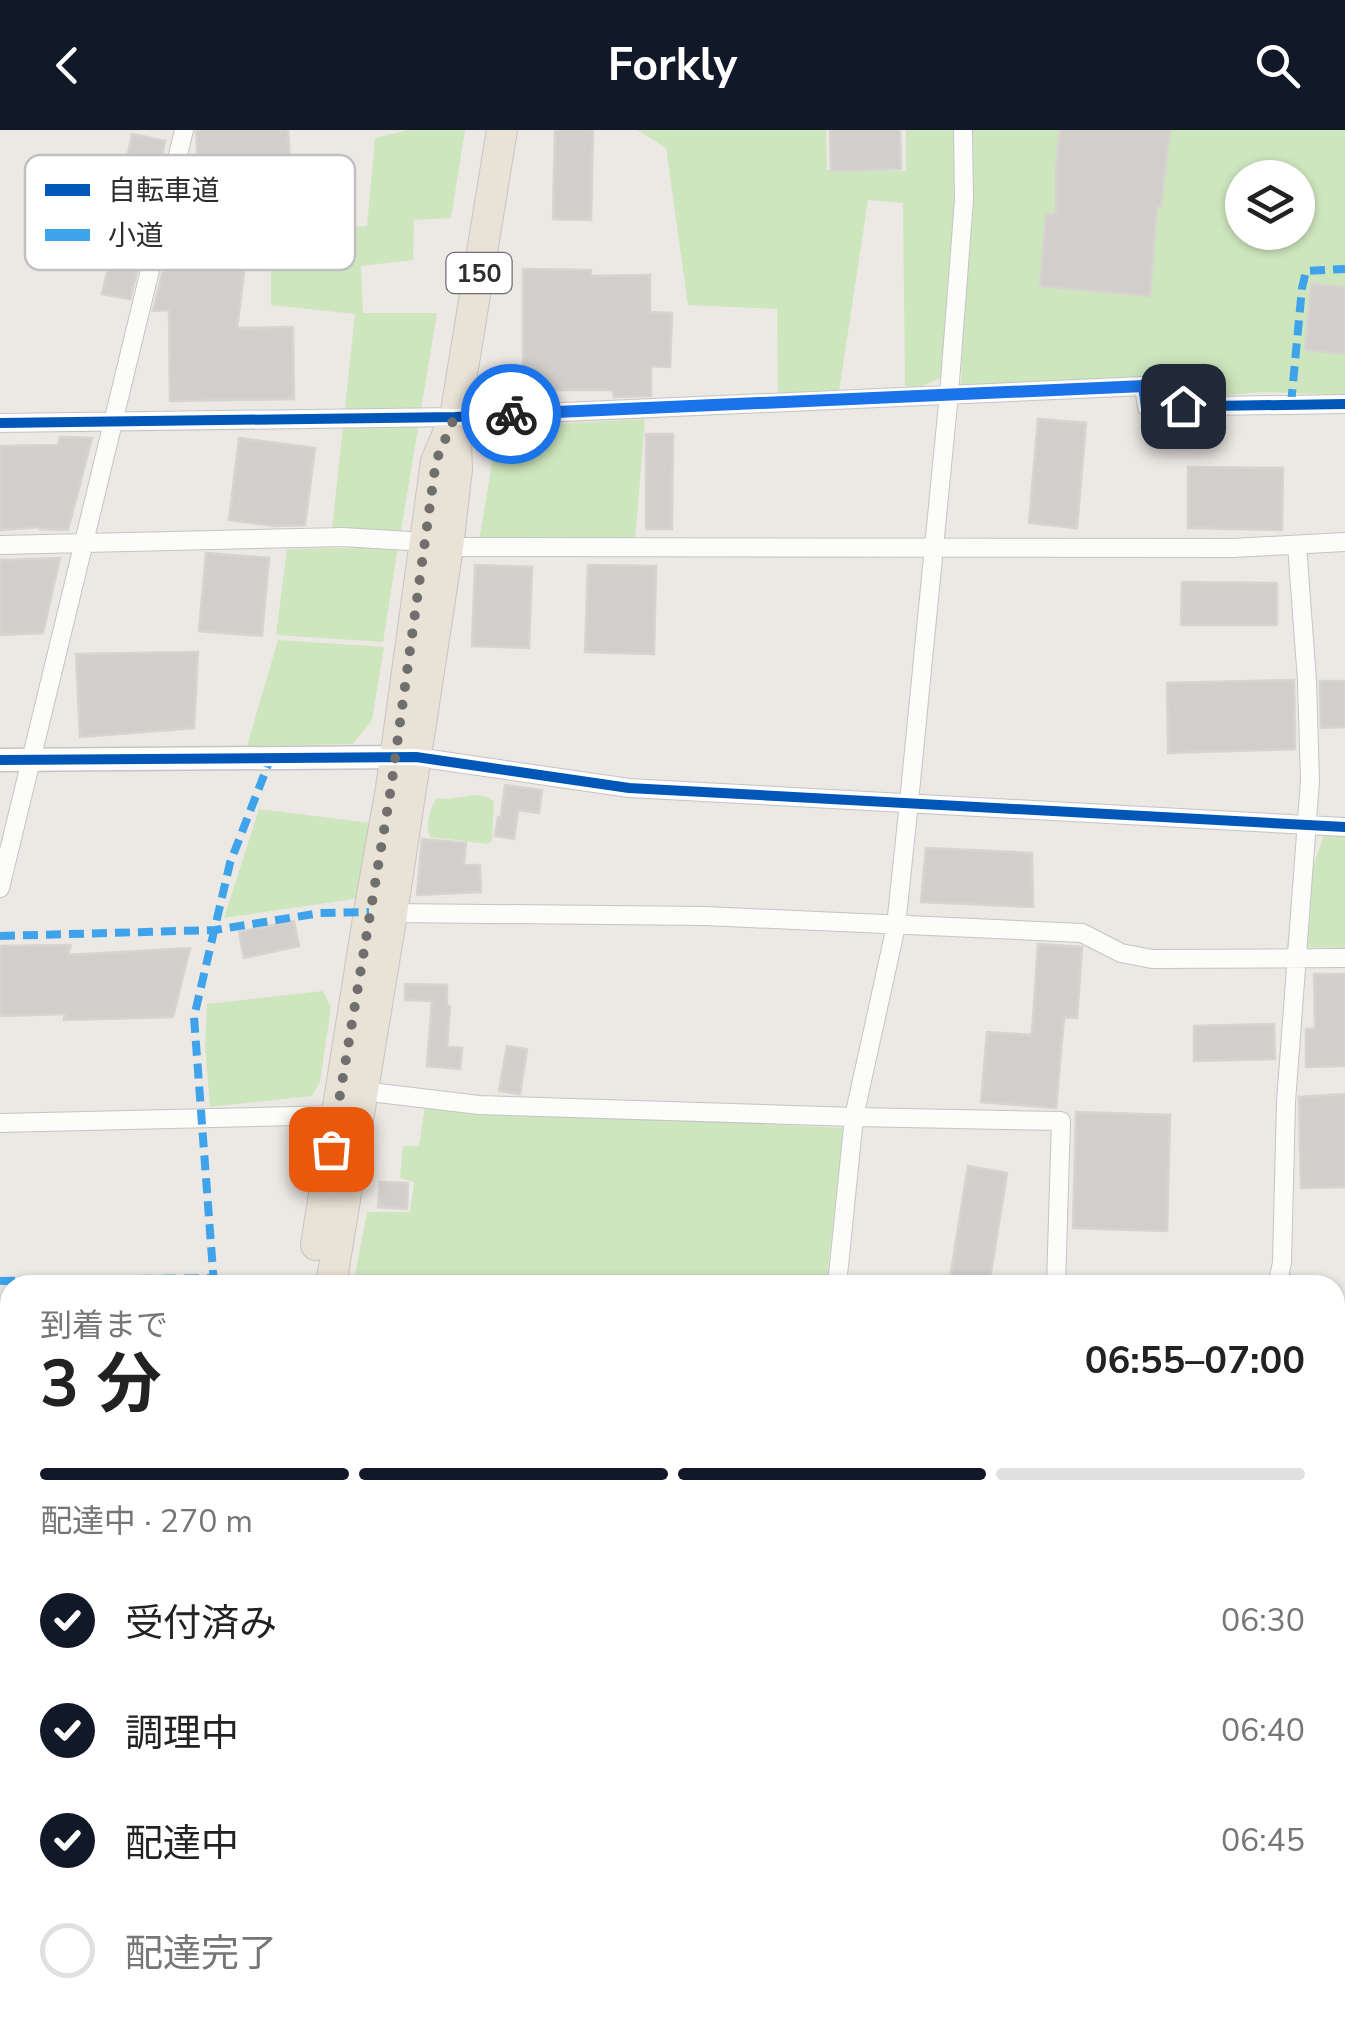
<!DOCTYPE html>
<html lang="ja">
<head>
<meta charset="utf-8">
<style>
	:root { --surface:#fff; --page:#f2f2f2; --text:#222; --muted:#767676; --line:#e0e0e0; --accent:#111827 }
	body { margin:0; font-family:"Nunito Sans","Noto Sans JP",sans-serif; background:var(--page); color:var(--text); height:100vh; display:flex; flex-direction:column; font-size:38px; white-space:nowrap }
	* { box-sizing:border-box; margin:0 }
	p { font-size:32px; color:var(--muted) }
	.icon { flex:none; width:55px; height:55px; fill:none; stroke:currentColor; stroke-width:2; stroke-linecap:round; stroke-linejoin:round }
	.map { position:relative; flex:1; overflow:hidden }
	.panel { position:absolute; left:0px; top:1145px; width:1345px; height:752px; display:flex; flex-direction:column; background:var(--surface); border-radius:30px 30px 0 0; box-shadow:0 2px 8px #0004 }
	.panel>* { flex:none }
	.controls { position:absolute; left:1225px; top:30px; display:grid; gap:20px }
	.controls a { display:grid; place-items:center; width:90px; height:90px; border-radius:50%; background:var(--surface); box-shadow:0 2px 8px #0004; font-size:50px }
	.pin { position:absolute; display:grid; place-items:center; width:85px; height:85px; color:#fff; margin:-42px; border-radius:20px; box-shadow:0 5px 15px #0006 }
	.courier { position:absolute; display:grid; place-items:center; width:100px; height:100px; margin:-50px; border:8px solid #1a73e8; border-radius:50%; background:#fff; color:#222; box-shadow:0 2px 12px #0007 }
	.summary em { font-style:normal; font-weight:700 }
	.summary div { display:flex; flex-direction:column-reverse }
	.summary { display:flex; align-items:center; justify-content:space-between; height:170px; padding:0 40px }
	h1 { font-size:65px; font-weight:700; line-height:75px }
	.bar { display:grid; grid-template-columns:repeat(4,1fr); gap:15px 10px; align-content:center; height:120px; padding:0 40px }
	.bar i { height:12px; border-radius:8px; background:var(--line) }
	.bar .current { background:var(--accent) }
	.bar p { grid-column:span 4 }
	ol { padding:0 40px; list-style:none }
	li { display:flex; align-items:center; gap:30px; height:110px }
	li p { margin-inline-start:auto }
	li .icon { padding:10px; border-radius:50%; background:var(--accent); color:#fff; stroke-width:4 }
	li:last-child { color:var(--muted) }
	li i { width:55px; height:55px; border:5px solid var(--line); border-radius:50% }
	header { display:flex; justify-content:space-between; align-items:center; height:130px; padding:0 40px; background:var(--accent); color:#fff; font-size:45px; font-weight:700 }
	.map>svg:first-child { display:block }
	.green { fill:#cee6be; fill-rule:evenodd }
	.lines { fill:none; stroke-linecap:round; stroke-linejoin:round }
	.stream { stroke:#99d6ec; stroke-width:5 }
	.building { fill:#d1cecb; stroke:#d7d4d0; stroke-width:2.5 }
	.minor-casing { stroke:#c5c4c5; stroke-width:20 }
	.tertiary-casing { stroke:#c5c4c5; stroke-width:25 }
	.trunk-casing { stroke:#c6c5c4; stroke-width:32 }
	.minor { stroke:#fcfcfb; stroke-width:18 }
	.tertiary { stroke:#fcfcfb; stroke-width:22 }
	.trunk { stroke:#e9e2d6; stroke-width:30 }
	.quiet { stroke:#3ea3eb; stroke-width:8; stroke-dasharray:15 8; stroke-linecap:butt }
	.cycleway-casing { stroke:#fff; stroke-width:16 }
	.cycleway { stroke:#0057b8; stroke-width:10 }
	.done { stroke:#706f6e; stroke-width:10; stroke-dasharray:0 18 }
	.route { stroke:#1a73e8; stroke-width:12 }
	.labels { text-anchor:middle; stroke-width:8; stroke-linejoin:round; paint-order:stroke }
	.shield { fill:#fff; stroke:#6d6d6d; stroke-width:2.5 }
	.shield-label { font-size:25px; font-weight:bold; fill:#2e2e2e }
	.key { fill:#fff; stroke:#c0c0c0; stroke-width:2.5 }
	.key-label { font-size:28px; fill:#2e2e2e }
</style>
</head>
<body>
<header><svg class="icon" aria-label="back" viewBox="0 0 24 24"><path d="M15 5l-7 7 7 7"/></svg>Forkly<svg class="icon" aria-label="search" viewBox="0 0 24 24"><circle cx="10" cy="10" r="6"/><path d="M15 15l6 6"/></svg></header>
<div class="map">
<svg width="1345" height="1897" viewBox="0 0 1345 1897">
	<rect width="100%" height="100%" fill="#ece8e4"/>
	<path class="green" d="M408 0H465L451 88 414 90 413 130 361 136 363 183H437L401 401 332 399 355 184 271 175V101L367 96 375 8Z
		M637 0H826L827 40 906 41V0H958V65L941 248 920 257 905 256 903 73 868 70 839 261 778 265 777 179 688 175 666 18Z
		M971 0H1345V265L1265 262 1160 270 1147 250 961 254ZM1242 48H1298V102H1242Z
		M645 289 635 411 478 417 498 297Z
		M398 417 383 512 276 505 287 419Z
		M278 510 384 517 372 590 353 614 247 616Z
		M475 665 488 667 494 672 492 711 488 714 430 707C425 696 430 677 437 668L448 669Z
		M259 679 370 693 361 768 224 788Z
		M1327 696 1345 697V818L1286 817Z
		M323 861 331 877 320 952 312 966 210 977 205 915 207 874Z
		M425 976 844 998 826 1155H353L367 1082H410L414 1052 400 1048 403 1016H419Z
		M10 1812V1888H117L112 1897H0V1828Z"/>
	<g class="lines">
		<path class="stream" d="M0 1498 10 1499
			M1335 1638H1345"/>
	</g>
	<path class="building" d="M196 0H288L292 69 200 74Z
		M555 0H593L591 90 553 89Z
		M830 0H900L901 39 831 41Z
		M1060 0H1170L1161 78 1157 77 1150 166 1040 156 1046 85 1056 83V38Z
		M132 4 165 11 149 91 116 84Z
		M250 98 237 198 293 197 294 269 170 271 169 180 153 181 172 103 192 102V100Z
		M141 105 142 122 130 169 102 164 109 134 85 135 83 109Z
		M523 139 591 140V146L650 145V182L672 183 670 237 651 236V266L614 267 613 260H523Z
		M1311 154 1345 157V224L1305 220Z
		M1038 289 1086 293 1077 398 1029 393Z
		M646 304H673L672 399H646Z
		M60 307 92 308 68 400 40 399V397L0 400V316L58 315Z
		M239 308 315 318 305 395 276 396 229 390Z
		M1188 337 1283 338 1282 400 1188 398Z
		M206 423 269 428 262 506 199 501Z
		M60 428 43 503 0 505V430Z
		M475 435 532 437 529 518 472 516Z
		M588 435 656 436 654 524 585 522Z
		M1182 452 1277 453V495H1181Z
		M198 522 194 598 80 607 76 524Z
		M1294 550 1295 619 1168 623 1167 553Z
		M1320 551H1345V597L1321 598Z
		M505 655 542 660 539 683 518 680 514 709 495 706 498 687 501 688Z
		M422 709 466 713 464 735H480L481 762 417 765Z
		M926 718 1032 723 1033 777 921 772Z
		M294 791 299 816 244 828 239 802Z
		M1038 814 1082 817 1077 888 1064 887 1056 978 981 972 987 902 1032 905Z
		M71 815 68 825 190 818 173 887 64 890 65 884 0 886V816Z
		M1314 844H1345V936L1306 937V899H1315Z
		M405 854 447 855V876H450L447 917 462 918 460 939 427 936 432 871 405 870Z
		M1274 894 1275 929 1194 931V896Z
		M507 916 527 919 520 964 499 961Z
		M1345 964V1057L1301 1058 1299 967Z
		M1076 982 1170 985 1167 1101 1073 1098Z
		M968 1036 1007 1043 989 1155H949Z
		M380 1052 408 1053 407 1079 378 1077Z"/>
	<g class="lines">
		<g class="minor-casing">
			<path id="minor" d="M0 293 455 287 1144 256 1147 277 1345 274
				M0 415 343 407 425 412
				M448 417 1232 418 1345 412
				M416 627 629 658 1345 697
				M0 758 184 0
				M392 783 705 786 1082 803 1121 823 1152 829 1345 828
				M362 961 479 975 854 987 1061 991 1056 1155
				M0 993 337 985
				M837 1155 854 987 896 796 909 672 949 264 964 70 963 0
				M1277 1155 1282 1133 1286 972 1310 651 1307 551 1297 415
				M0 1308 10 1307
				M1335 1450 1345 1451
				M670 1888 698 1897
				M534 1897 537 1888
				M717 1897 719 1888"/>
		</g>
		<g class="tertiary-casing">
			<path id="tertiary" d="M0 630 407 627"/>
		</g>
		<g class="trunk-casing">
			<path id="trunk" d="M316 1115 369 782 391 658 436 331 452 294
				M331 1155 392 783 448 417 457 339 455 287 502 0
				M162 1897 164 1888
				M187 1897 189 1888"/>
		</g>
		<use href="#minor" class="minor"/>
		<use href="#tertiary" class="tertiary"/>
		<use href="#trunk" class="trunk"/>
		<path class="quiet" d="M1291 274 1302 158 1306 141 1345 139
			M0 806 215 800 320 783 369 782
			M0 1151 214 1148
			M214 1155 194 887 230 733 271 627"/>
		<g class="cycleway-casing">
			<path id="cycleway" d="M0 293 455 287 1144 256 1147 277 1345 274
				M0 630 416 627 629 658 1345 697"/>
		</g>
		<use href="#cycleway" class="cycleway"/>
	</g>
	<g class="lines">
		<path class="done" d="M331 1019 391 658 436 331 455 286 511 284"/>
		<path class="route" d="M511 284 1144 256 1147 278 1183 276"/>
	</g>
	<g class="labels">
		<rect class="shield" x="446.5" y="123" width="65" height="40" rx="8"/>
		<g class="shield-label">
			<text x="479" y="152">150</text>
		</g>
	</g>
	<rect x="25" y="25" width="330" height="115" rx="15" class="key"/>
	<rect x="45" y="54" width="45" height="12" fill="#0057b8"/>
	<rect x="45" y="99" width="45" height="12" fill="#3ea3eb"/>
	<g class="key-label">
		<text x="108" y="70">自転車道</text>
		<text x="108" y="115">小道</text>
	</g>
</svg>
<div class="controls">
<a><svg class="icon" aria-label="layers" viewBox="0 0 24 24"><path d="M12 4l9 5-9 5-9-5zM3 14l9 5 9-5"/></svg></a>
</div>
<div class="pin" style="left:331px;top:1019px;background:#ea580c"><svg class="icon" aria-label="bag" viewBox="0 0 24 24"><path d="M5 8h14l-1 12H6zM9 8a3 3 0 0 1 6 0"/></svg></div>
<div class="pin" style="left:1183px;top:276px;background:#1f2937"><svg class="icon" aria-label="home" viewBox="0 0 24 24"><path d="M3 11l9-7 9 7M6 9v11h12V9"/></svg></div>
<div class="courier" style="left:511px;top:284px"><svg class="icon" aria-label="bike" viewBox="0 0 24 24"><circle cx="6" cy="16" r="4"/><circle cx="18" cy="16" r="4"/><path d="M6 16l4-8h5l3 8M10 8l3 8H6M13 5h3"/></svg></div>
<section class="panel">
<div class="summary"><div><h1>3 分</h1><p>到着まで</p></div><em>06:55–07:00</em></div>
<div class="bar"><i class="current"></i><i class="current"></i><i class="current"></i><i></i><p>配達中 · 270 m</p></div>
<ol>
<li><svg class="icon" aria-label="check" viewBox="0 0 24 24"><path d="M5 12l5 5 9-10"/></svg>受付済み<p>06:30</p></li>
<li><svg class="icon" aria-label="check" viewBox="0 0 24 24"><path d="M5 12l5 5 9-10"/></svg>調理中<p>06:40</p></li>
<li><svg class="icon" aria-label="check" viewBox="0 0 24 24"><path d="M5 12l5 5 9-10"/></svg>配達中<p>06:45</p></li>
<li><i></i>配達完了</li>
</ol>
</section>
</div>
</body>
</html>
